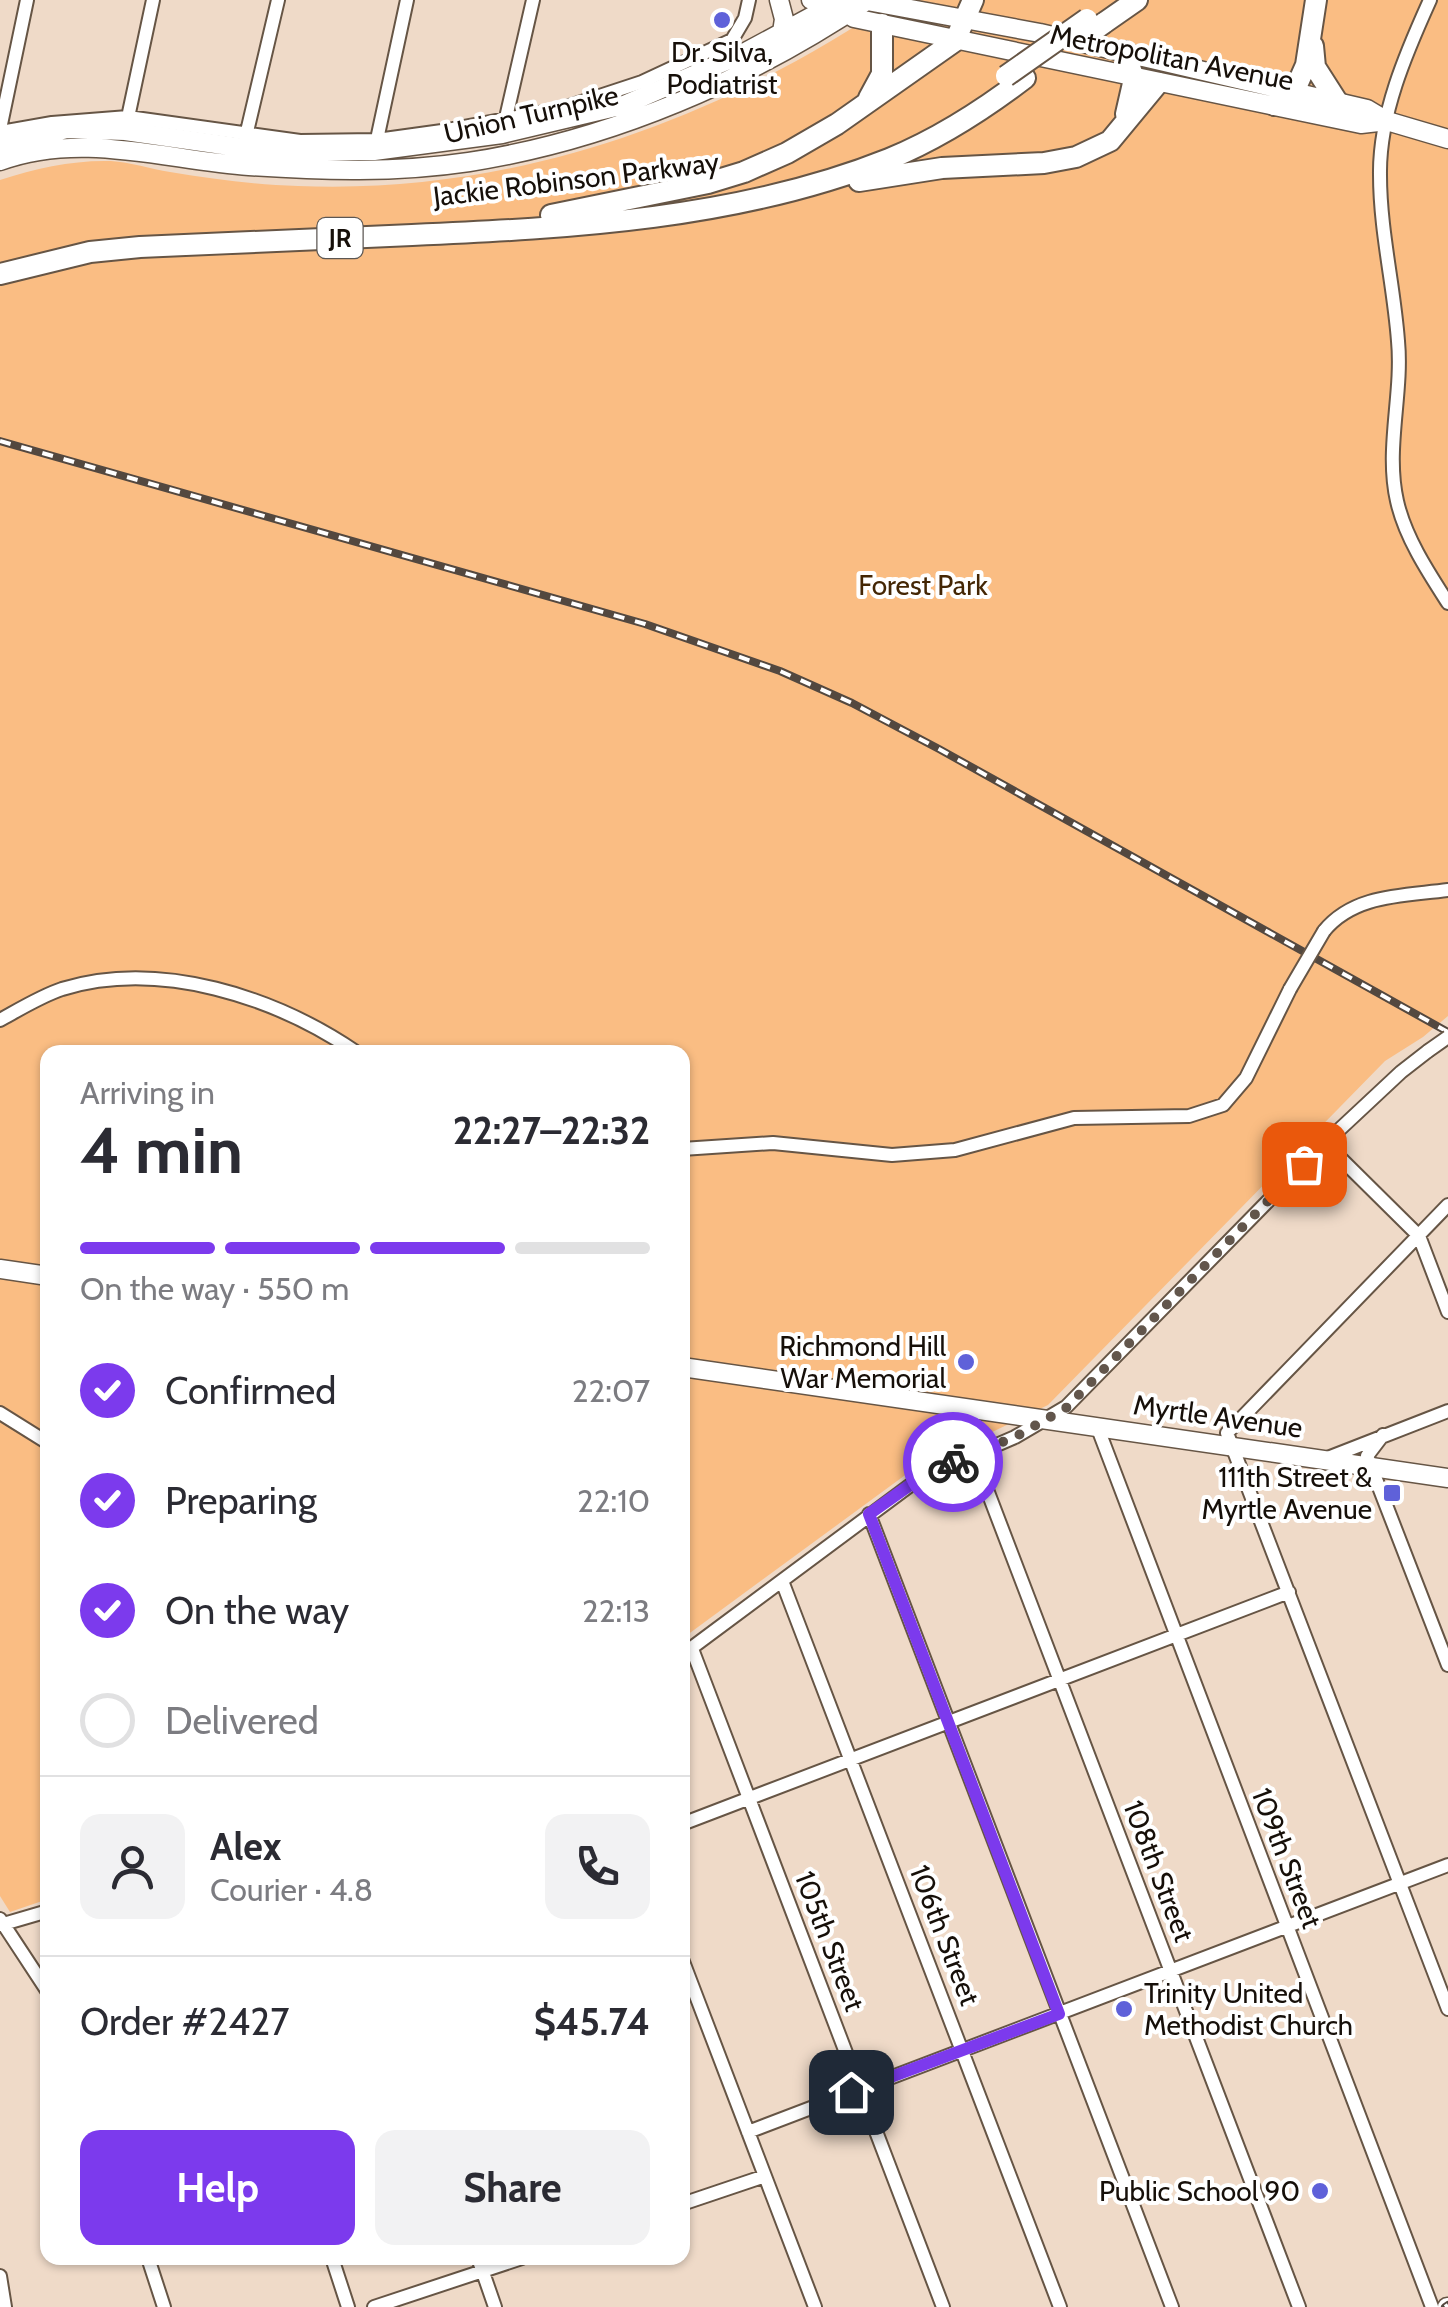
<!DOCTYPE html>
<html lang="en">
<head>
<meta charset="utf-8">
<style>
	:root { --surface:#fff; --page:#f2f2f3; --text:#2b2b33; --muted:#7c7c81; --line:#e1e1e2; --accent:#7c3aed }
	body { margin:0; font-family:Cabin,sans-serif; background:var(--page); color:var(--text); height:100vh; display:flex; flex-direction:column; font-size:38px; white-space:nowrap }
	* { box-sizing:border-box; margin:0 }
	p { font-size:32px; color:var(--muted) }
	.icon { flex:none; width:55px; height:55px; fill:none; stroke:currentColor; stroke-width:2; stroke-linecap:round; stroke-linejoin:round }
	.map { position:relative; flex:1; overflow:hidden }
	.side { position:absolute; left:40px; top:1045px; width:650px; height:1220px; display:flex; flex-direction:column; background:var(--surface); border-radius:20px; box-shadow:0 2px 8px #0004 }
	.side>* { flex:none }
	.pin { position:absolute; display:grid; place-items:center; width:85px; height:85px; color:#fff; margin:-42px; border-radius:20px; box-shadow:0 5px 15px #0006 }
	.courier { position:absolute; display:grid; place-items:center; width:100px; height:100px; margin:-50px; border:8px solid #7c3aed; border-radius:50%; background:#fff; color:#222; box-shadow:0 2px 12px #0007 }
	.head em { font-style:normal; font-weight:800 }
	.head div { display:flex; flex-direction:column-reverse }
	.head { display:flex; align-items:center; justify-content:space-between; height:170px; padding:0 40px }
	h1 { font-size:65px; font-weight:800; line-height:75px }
	.bar { display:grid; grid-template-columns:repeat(4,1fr); gap:15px 10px; align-content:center; height:120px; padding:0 40px }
	.bar i { height:12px; border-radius:8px; background:var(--line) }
	.bar .current { background:var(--accent) }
	.bar p { grid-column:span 4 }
	.line { display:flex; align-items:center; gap:25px; padding:0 40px; border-top:2px solid var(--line) }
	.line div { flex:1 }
	.round { display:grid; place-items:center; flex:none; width:105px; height:105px; border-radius:20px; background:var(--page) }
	ol { padding:0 40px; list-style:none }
	li { display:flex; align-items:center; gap:30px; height:110px }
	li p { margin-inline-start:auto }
	li .icon { padding:10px; border-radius:50%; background:var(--accent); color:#fff; stroke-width:4 }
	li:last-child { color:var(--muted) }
	li i { width:55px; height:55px; border:5px solid var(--line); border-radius:50% }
	.cta { display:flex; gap:20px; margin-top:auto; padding:20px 40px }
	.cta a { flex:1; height:115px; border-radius:20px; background:var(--accent); color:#fff; font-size:40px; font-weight:800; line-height:115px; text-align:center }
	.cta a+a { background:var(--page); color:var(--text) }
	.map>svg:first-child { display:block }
	.green { fill:#fabd83 }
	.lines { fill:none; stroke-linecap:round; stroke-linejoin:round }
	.minor-casing { stroke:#665545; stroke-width:16 }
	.major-casing { stroke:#665545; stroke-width:21 }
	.highway-casing { stroke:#665545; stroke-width:24 }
	.minor { stroke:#fff; stroke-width:12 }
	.major { stroke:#fff; stroke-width:18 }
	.highway { stroke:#fff; stroke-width:20 }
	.rail-casing { stroke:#53483f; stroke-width:8 }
	.rail { stroke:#fff; stroke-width:4; stroke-dasharray:11; stroke-linecap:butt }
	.minor-bridge-casing { stroke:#665545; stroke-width:16; stroke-linecap:butt }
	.highway-bridge-casing { stroke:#665545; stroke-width:24; stroke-linecap:butt }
	.minor-bridge { stroke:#fff; stroke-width:12 }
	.highway-bridge { stroke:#fff; stroke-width:20 }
	.done { stroke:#62564c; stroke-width:10; stroke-dasharray:0 18 }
	.route { stroke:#7c3aed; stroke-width:12 }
	.poi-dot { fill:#5f61d9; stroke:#fff; stroke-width:4 }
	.labels { text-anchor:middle; stroke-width:8; stroke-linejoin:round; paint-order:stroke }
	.shield { fill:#fff; stroke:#5c5753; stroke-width:2.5 }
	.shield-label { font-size:25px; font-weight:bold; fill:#160f09 }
	.poi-label { font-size:28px; fill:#160f09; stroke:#fff; text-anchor:end }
	.street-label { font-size:28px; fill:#160f09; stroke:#fff }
	.park-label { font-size:28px; fill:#442604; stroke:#fff }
</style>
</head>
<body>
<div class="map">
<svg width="1448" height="2307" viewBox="0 0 1448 2307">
	<rect width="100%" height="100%" fill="#efdac8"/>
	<path class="green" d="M895 0H1448V1016L1423 1037 1385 1061 1048 1405 908 1473 683 1638 682 1052H48V1899L10 1912 0 1896V180C37 168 73 160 111 161 130 162 151 169 170 172 213 179 255 185 298 186 513 195 720 120 895 0Z"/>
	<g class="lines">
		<g class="minor-casing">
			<path id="minor" d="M1430 0C1406 53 1379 115 1380 175 1380 231 1394 286 1398 341 1403 394 1385 449 1397 501 1405 537 1428 572 1448 603
				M127 122 153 0
				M505 122 533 0
				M0 129 27 0
				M0 132 52 123 128 117 300 141 377 140 442 131 560 109 642 82 732 40 745 18 749 0
				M245 140 278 0
				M376 144 407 0
				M1324 931C1354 894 1404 896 1448 890
				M0 1020C20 1009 41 996 62 989 160 959 275 997 356 1052
				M1325 1143 1419 1236 1448 1312
				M682 1149 773 1143 892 1155 955 1150 1074 1118 1189 1116 1223 1105 1246 1078 1290 989
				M1448 1205 1227 1433 1448 2009
				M0 1413 48 1443
				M1097 1426 1432 2307
				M1383 1435 1367 1456 1448 1665
				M973 1453 1299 2307
				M1325 1459 1448 1411
				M869 1514 1172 2307
				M782 1581 1060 2307
				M692 1649 943 2307
				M682 1655 920 1478 1015 1437 1066 1407 1325 1143 1401 1072 1428 1051
				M682 1824 1289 1592
				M0 1919 48 1992
				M0 1925 48 1911
				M682 1959 815 2307
				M748 2132 1448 1865
				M682 2204 765 2176
				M148 2258 164 2307
				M332 2258 348 2307
				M478 2258 495 2307
				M0 2276 5 2307
				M374 2307 522 2258"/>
		</g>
		<g class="major-casing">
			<path id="major" d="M779 0 784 19 782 32
				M811 0 833 5 867 1 1040 33 1367 109 1387 121 1448 139
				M842 10 854 18 1361 124 1387 121
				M0 145 67 129 125 131 244 148 310 152 374 151 502 134 624 105 740 55 842 0
				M0 161C81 131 166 160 249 166 322 171 396 173 469 162 611 140 749 80 868 0
				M0 1269 48 1276
				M682 1367 1448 1478
				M1447 2307H1448"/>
		</g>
		<g class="highway-casing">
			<path id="highway" d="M1104 23 1137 0
				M1313 46 1315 67 1338 103
				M1125 52 1134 79 1126 114
				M869 98 882 74V24
				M1274 105 1298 83 1306 65 1316 0
				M859 181 942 168 1044 163 1076 157 1110 141 1158 83
				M551 215 708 183 744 172 787 153 837 124 955 41 973 0
				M0 274 90 252 140 247C230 243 321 239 412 235 571 228 739 219 889 159 938 139 983 110 1025 78"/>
		</g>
		<use href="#minor" class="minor"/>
		<use href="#major" class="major"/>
		<use href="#highway" class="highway"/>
		<g class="rail-casing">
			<path id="rail" d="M0 441 645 624 780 671 852 703 939 749 1448 1032
				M1445 2307 1448 2305"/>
		</g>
		<use href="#rail" class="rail"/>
		<g class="minor-bridge-casing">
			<path id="minor-bridge" d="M1290 989 1324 931
				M1428 1051 1448 1037"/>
		</g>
		<g class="highway-bridge-casing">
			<path id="highway-bridge" d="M1076 43 1104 23
				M1006 76 1087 19"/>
		</g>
		<use href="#minor-bridge" class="minor-bridge"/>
		<use href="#highway-bridge" class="highway-bridge"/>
	</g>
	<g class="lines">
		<path class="done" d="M953 1462 1015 1437 1066 1408 1304 1164"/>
		<path class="route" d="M851 2092 1059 2014 869 1514 920 1478 953 1462"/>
	</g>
	<g class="poi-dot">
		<circle cx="722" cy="20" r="10"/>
		<circle cx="966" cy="1362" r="10"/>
		<rect x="1382" y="1483" width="20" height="20" rx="5"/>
		<circle cx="1124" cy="2009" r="10"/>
		<circle cx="1320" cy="2191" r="10"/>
	</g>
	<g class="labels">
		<rect class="shield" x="317.5" y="218" width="45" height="40" rx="8"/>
		<g class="shield-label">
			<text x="340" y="247">JR</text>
		</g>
		<g class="poi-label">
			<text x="722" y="62" text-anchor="middle">Dr. Silva,<tspan x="722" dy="32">Podiatrist</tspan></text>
			<text x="946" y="1356">Richmond Hill<tspan x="946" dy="32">War Memorial</tspan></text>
			<text x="1372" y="1487">111th Street &amp;<tspan x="1372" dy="32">Myrtle Avenue</tspan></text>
			<text x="1144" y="2003" text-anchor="start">Trinity United<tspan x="1144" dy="32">Methodist Church</tspan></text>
			<text x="1300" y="2201">Public School 90</text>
		</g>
		<g class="street-label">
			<text transform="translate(1172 57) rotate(11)" y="10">Metropolitan Avenue</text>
			<text transform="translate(531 114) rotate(-13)" y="10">Union Turnpike</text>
			<text transform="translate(576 179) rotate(-7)" y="10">Jackie Robinson Parkway</text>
			<text transform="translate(1218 1416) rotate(8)" y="10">Myrtle Avenue</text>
			<text transform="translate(1287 1858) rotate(69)" y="10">109th Street</text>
			<text transform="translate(1159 1871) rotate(69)" y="10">108th Street</text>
			<text transform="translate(945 1935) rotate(69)" y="10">106th Street</text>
			<text transform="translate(830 1941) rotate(69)" y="10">105th Street</text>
		</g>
		<g class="park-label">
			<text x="923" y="595">Forest Park</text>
		</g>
	</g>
</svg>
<div class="pin" style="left:1304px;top:1164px;background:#ea580c"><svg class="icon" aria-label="bag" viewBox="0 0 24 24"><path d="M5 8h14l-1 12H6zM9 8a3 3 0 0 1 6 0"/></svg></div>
<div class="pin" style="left:851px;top:2092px;background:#1f2937"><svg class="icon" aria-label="home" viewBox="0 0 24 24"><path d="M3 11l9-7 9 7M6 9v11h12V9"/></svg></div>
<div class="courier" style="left:953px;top:1462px"><svg class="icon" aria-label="bike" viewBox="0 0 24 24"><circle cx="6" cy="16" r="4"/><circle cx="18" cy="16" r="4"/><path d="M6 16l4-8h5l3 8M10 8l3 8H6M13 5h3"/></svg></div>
<section class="side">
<div class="head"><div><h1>4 min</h1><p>Arriving in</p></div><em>22:27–22:32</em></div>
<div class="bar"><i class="current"></i><i class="current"></i><i class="current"></i><i></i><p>On the way · 550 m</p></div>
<ol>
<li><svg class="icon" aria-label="check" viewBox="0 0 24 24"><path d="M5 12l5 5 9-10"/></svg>Confirmed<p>22:07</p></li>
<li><svg class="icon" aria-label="check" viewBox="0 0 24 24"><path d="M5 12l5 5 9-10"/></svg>Preparing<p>22:10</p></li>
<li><svg class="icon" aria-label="check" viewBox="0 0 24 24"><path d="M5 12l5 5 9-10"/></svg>On the way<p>22:13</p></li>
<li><i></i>Delivered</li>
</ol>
<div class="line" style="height:180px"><a class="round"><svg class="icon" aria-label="person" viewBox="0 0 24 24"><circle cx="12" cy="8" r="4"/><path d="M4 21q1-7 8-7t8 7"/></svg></a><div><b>Alex</b><p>Courier · 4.8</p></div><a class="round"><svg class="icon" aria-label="phone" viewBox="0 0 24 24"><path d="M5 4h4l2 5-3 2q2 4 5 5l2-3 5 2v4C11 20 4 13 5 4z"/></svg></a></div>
<div class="line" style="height:130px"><div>Order #2427</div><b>$45.74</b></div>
<div class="cta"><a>Help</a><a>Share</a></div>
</section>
</div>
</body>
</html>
